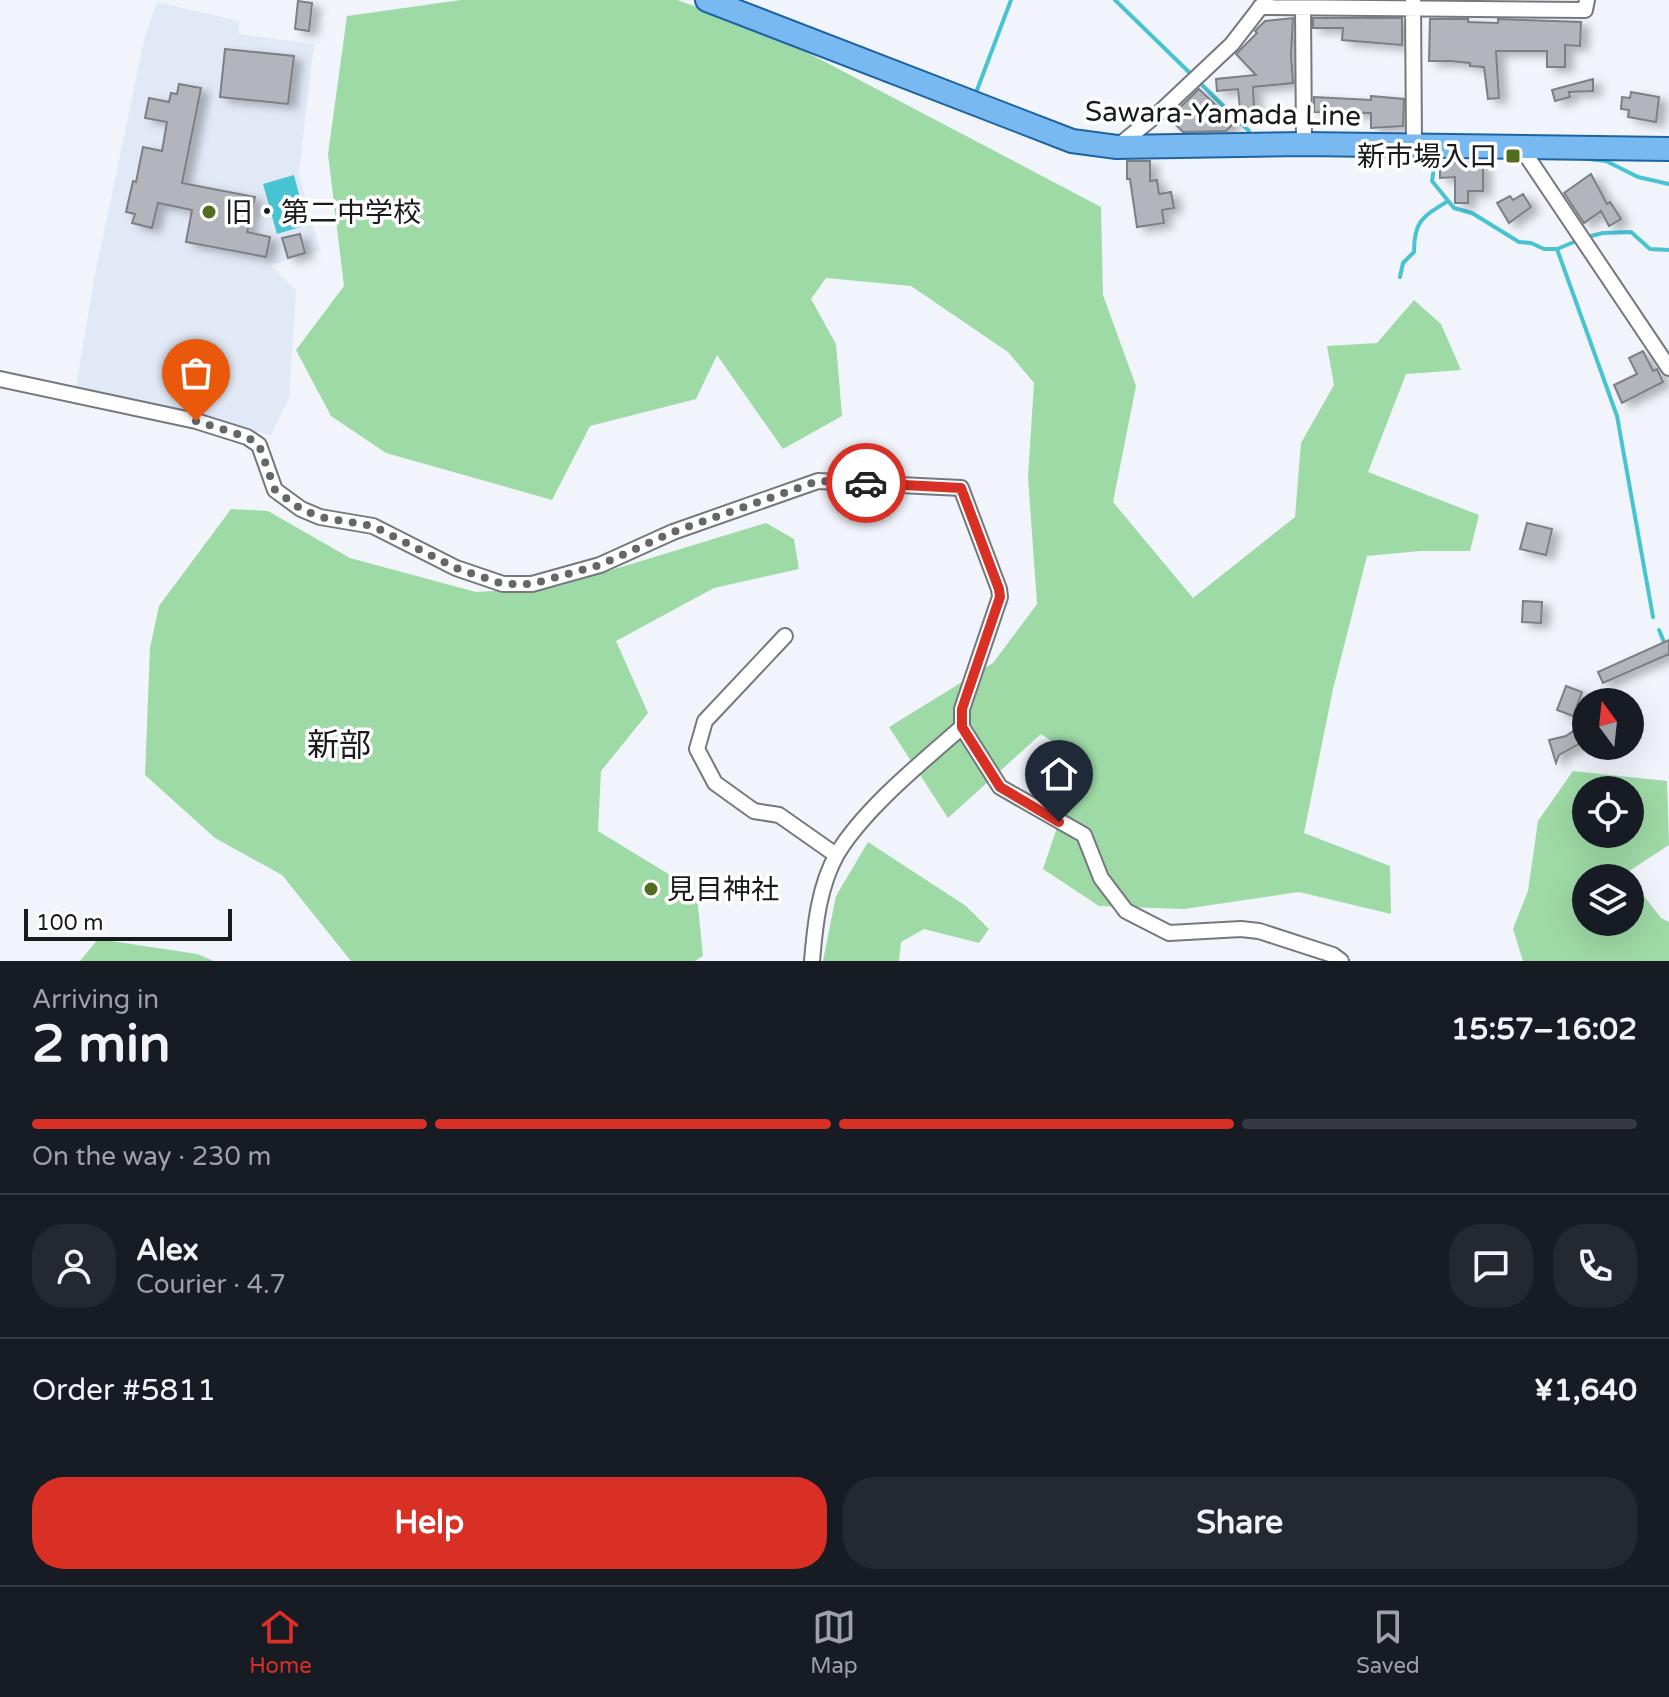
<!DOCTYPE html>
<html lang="en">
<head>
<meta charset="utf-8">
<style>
	:root { --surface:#171b24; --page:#242831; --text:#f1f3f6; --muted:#9ea1a6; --line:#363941; --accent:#d93025 }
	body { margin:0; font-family:"Varela Round","Noto Sans JP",sans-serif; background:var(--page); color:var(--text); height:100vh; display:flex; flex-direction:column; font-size:30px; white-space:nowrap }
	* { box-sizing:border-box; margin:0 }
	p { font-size:26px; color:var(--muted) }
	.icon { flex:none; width:44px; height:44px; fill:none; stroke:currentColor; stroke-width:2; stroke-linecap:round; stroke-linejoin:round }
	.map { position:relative; height:961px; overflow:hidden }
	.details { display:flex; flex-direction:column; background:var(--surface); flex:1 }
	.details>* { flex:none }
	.needle { width:52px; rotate:345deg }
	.fabs { position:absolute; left:1572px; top:688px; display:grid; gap:16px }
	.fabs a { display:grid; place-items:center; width:72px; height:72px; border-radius:50%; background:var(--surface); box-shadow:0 8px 32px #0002; font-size:40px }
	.scale { position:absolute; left:24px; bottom:20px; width:208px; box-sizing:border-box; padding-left:8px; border:4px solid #191a1c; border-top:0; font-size:22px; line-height:28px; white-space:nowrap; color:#191a1c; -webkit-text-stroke:6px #fff; paint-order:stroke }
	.pin { position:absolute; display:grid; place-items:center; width:68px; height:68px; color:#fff; margin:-82px -34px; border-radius:50% 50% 50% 0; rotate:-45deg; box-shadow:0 0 8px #0007 }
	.pin .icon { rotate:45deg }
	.courier { position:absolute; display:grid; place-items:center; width:80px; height:80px; margin:-40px; border:6px solid #d93025; border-radius:50%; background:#fff; color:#222; box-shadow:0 2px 10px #0007 }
	.overview em { font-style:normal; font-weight:700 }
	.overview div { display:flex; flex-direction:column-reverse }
	.overview { display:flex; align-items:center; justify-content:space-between; height:136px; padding:0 32px }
	h1 { font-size:52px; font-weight:700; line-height:60px }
	.bar { display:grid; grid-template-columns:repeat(4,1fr); gap:12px 8px; align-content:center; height:96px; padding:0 32px }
	.bar i { height:10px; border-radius:6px; background:var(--line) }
	.bar .active { background:var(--accent) }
	.bar p { grid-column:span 4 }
	.line { display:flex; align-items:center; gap:20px; padding:0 32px; border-top:2px solid var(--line) }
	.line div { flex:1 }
	.round { display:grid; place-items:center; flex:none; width:84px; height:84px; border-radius:32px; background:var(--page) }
	.action { display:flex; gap:16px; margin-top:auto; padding:16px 32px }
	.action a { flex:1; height:92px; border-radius:32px; background:var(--accent); color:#fff; font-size:32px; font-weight:700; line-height:92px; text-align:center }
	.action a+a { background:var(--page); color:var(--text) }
	.tabs { display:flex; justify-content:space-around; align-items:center; height:112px; border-top:2px solid var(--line); background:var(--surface); font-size:22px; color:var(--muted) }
	.tabs a { display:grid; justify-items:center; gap:4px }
	.tabs .active { color:var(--accent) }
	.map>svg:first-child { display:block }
	.built { fill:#e2e9f6 }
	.green { fill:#9edaa6; fill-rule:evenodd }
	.water { fill:#48c3d2 }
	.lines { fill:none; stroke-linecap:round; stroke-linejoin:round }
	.stream { stroke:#48c3d2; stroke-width:4 }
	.building { fill:#b2b5bb; stroke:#7c7f84; stroke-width:2; filter:url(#shadow) }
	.street-casing { stroke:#75787d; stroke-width:18 }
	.primary-casing { stroke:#1e63a1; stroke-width:26 }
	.street { stroke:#fff; stroke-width:14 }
	.primary { stroke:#79b9f1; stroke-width:22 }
	.done { stroke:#65666a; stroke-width:8; stroke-dasharray:0 14.4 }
	.route { stroke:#d93025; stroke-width:10 }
	.poi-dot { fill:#526d20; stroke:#fff; stroke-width:3 }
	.labels { text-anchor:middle; stroke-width:7; stroke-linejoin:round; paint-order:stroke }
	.street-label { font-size:28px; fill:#191a1c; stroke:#fff }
	.poi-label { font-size:28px; fill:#191a1c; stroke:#fff; text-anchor:start }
	.quarter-label { font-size:32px; fill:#191a1c; stroke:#fff }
</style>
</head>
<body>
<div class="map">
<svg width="1669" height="961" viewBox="0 0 1669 961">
	<defs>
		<filter id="shadow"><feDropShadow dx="8" dy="4.5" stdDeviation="4" flood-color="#0004"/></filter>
	</defs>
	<rect width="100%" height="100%" fill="#f1f4fa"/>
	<path class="built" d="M157 2 239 21V34L314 44 299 174 320 251 270 265 296 290 289 398 271 435 75 391 95 275 145 36Z"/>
	<path class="green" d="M461 0H677L770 33 1101 207 1103 295 1136 386 1113 502 1193 598 1295 517 1301 443 1334 385 1327 346 1377 343 1414 300 1441 324 1461 370 1406 374 1368 472 1479 515 1470 551H1420L1367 556 1333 689 1304 833 1390 866 1391 914 1299 892 1184 909 1099 906 1043 869 1080 760 1041 734 948 818 889 727 993 663 1037 604 1028 477 1034 383 1008 352 911 286 826 278 811 299 836 344 842 416 783 449 717 355 696 399 590 426 552 500 386 453 331 416 296 350 344 286 328 154 347 16Z
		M231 509 268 511 350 558 476 592 556 587 766 523 794 539 799 569 714 588 616 641 648 713 601 771 598 831 683 883 697 896 703 956 695 961H351L282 875 215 838 145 775 150 648 159 606Z
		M1573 771 1667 781 1669 845 1626 873 1661 918 1669 922V961H1523L1513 929 1528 891 1538 821ZM1630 790V834H1586V790ZM1630 878V922H1586V878Z
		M868 842 966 906 989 929 979 943 924 929 901 942 899 961H823L836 896Z
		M98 939 197 954 214 961H80Z"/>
	<path class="water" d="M294 175 307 225 277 234 263 184Z"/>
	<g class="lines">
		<path class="stream" d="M1115 0 1193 76
			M1199 82 1249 131
			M977 90 1011 0
			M1436 156 1432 181 1454 208 1472 213 1519 242 1531 243 1544 249H1557L1574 242
			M1580 158 1606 161 1638 177 1669 184
			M1587 237 1603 233 1631 232 1650 249 1669 250
			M1557 249 1617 416 1653 617
			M1400 277 1403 263 1414 252C1414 221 1422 217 1448 201
			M1659 630 1669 654"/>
	</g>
	<path class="building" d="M298 1 312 3 309 31 295 29Z
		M1293 18 1291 55 1293 83 1253 87 1254 108 1240 109 1238 89 1217 91 1216 79 1256 75 1236 54 1257 33 1255 31 1265 21Z
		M1313 18H1402V45L1342 40 1343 28H1313Z
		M1430 19H1468V22L1498 23V19L1581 22 1580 46 1565 45V67H1547V51H1496L1499 98 1488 99 1484 67 1470 66V63L1450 61H1429Z
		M225 49 294 56 288 104 220 97Z
		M1593 79V91L1569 92 1570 97 1555 101 1552 90Z
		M179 84 201 88 182 183 255 197 247 232 270 237 266 257 186 242 192 210 158 203 152 228 132 223 135 214 126 212 133 181 136 182 143 147 162 151 167 122 145 118 149 98 169 102 171 93 177 94Z
		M1199 89 1232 121V125L1226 131 1183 132 1169 118Z
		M1631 92 1659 97 1656 122 1628 117 1629 110 1621 109 1622 97 1630 98Z
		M1371 96 1404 99 1403 126 1371 128V113L1314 112V97L1371 100Z
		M1127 161H1150V181L1157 180 1159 194 1171 192 1174 208 1162 210 1164 223 1137 227 1130 179H1127Z
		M1457 162 1483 164V191H1468V203H1455V177L1440 178V163Z
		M1591 174 1607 204 1610 202 1621 219 1609 226 1601 211 1584 223 1564 193Z
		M1523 194 1531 207 1509 223 1497 203 1510 196 1513 200Z
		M300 234 305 253 288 258 282 238Z
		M1643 351 1653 371 1657 369 1663 382 1622 403 1614 385 1637 374 1629 358Z
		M1527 523 1552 529 1546 555 1520 549Z
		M1523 601 1542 602 1541 623 1522 622Z
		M1669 640V654L1603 683 1598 672Z
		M1566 686 1582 692 1573 716 1557 710Z
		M1586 722V740L1559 755 1556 763 1549 740 1566 736Z"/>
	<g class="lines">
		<g class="street-casing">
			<path id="street" d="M1413 1 1414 145
				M1260 7 1585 10 1587 0
				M1303 8 1304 144
				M1520 146 1669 368
				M1117 147 1161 111 1232 44 1266 0
				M0 379 196 421 247 437 259 445 275 490 301 509 320 517 373 526 456 568 503 584H532L600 565 673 532 818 481 961 488 999 589 1000 597 962 709V727L1000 787 1084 835 1101 878 1126 911 1169 933 1241 929 1259 931 1333 955 1341 961
				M785 636 705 721 697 749 715 783 754 811 779 815 836 855
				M812 961C815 925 819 886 837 854 864 809 922 762 962 727"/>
		</g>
		<g class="primary-casing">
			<path id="primary" d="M707 0 1072 141 1117 147 1304 144 1669 149"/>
		</g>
		<use href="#street" class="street"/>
		<use href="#primary" class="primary"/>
	</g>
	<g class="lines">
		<path class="done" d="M196 421 247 437 259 445 275 490 301 509 320 517 373 526 456 568 503 584H532L600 565 673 532 818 481 866 483"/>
		<path class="route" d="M866 483 961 488 999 589 1000 597 962 709V727L1000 787 1059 822"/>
	</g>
	<g class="poi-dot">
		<rect x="1505" y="148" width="16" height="16" rx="4"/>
		<circle cx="209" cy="212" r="8"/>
		<circle cx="651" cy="889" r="8"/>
	</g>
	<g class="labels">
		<g class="street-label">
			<text transform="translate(1223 113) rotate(1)" y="10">Sawara-Yamada Line</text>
		</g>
		<g class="poi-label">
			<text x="1497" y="166" text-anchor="end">新市場入口</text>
			<text x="225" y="222">旧・第二中学校</text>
			<text x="667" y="899">見目神社</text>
		</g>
		<g class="quarter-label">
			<text x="339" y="756">新部</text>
		</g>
	</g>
</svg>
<div class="fabs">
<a><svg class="needle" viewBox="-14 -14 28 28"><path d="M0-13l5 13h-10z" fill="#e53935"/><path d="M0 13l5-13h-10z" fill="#9ea1a6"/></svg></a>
<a><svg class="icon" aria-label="locate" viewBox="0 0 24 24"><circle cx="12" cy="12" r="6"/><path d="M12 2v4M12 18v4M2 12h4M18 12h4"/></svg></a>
<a><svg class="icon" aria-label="layers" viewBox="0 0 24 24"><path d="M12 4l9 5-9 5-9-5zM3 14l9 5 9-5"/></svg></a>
</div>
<div class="scale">100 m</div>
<div class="pin" style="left:196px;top:421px;background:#ea580c"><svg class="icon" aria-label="bag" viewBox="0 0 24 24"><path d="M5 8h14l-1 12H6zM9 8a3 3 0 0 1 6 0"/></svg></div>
<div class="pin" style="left:1059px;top:822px;background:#1f2937"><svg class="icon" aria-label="home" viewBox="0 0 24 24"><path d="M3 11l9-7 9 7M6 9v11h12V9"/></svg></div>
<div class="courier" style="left:866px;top:483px"><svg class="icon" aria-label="car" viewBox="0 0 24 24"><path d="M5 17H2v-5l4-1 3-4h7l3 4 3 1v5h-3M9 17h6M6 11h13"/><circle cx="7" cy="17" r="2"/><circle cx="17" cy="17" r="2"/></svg></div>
</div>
<section class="details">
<div class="overview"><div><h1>2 min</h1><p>Arriving in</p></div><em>15:57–16:02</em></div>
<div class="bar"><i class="active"></i><i class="active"></i><i class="active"></i><i></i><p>On the way · 230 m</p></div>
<div class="line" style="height:144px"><a class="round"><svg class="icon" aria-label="person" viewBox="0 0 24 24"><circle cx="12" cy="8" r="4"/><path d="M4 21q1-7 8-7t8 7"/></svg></a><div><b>Alex</b><p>Courier · 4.7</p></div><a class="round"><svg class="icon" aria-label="chat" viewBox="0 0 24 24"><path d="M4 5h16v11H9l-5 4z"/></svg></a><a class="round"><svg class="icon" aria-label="phone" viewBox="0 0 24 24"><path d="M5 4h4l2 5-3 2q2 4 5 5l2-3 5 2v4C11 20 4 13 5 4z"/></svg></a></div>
<div class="line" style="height:104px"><div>Order #5811</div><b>¥1,640</b></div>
<div class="action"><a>Help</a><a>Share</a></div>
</section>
<nav class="tabs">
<a class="active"><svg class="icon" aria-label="home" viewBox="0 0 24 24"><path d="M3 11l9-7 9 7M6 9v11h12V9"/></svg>Home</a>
<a><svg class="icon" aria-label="map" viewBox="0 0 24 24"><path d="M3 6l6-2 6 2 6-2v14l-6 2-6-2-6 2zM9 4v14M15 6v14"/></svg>Map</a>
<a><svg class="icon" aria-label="saved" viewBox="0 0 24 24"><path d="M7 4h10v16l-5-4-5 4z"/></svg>Saved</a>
</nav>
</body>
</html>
